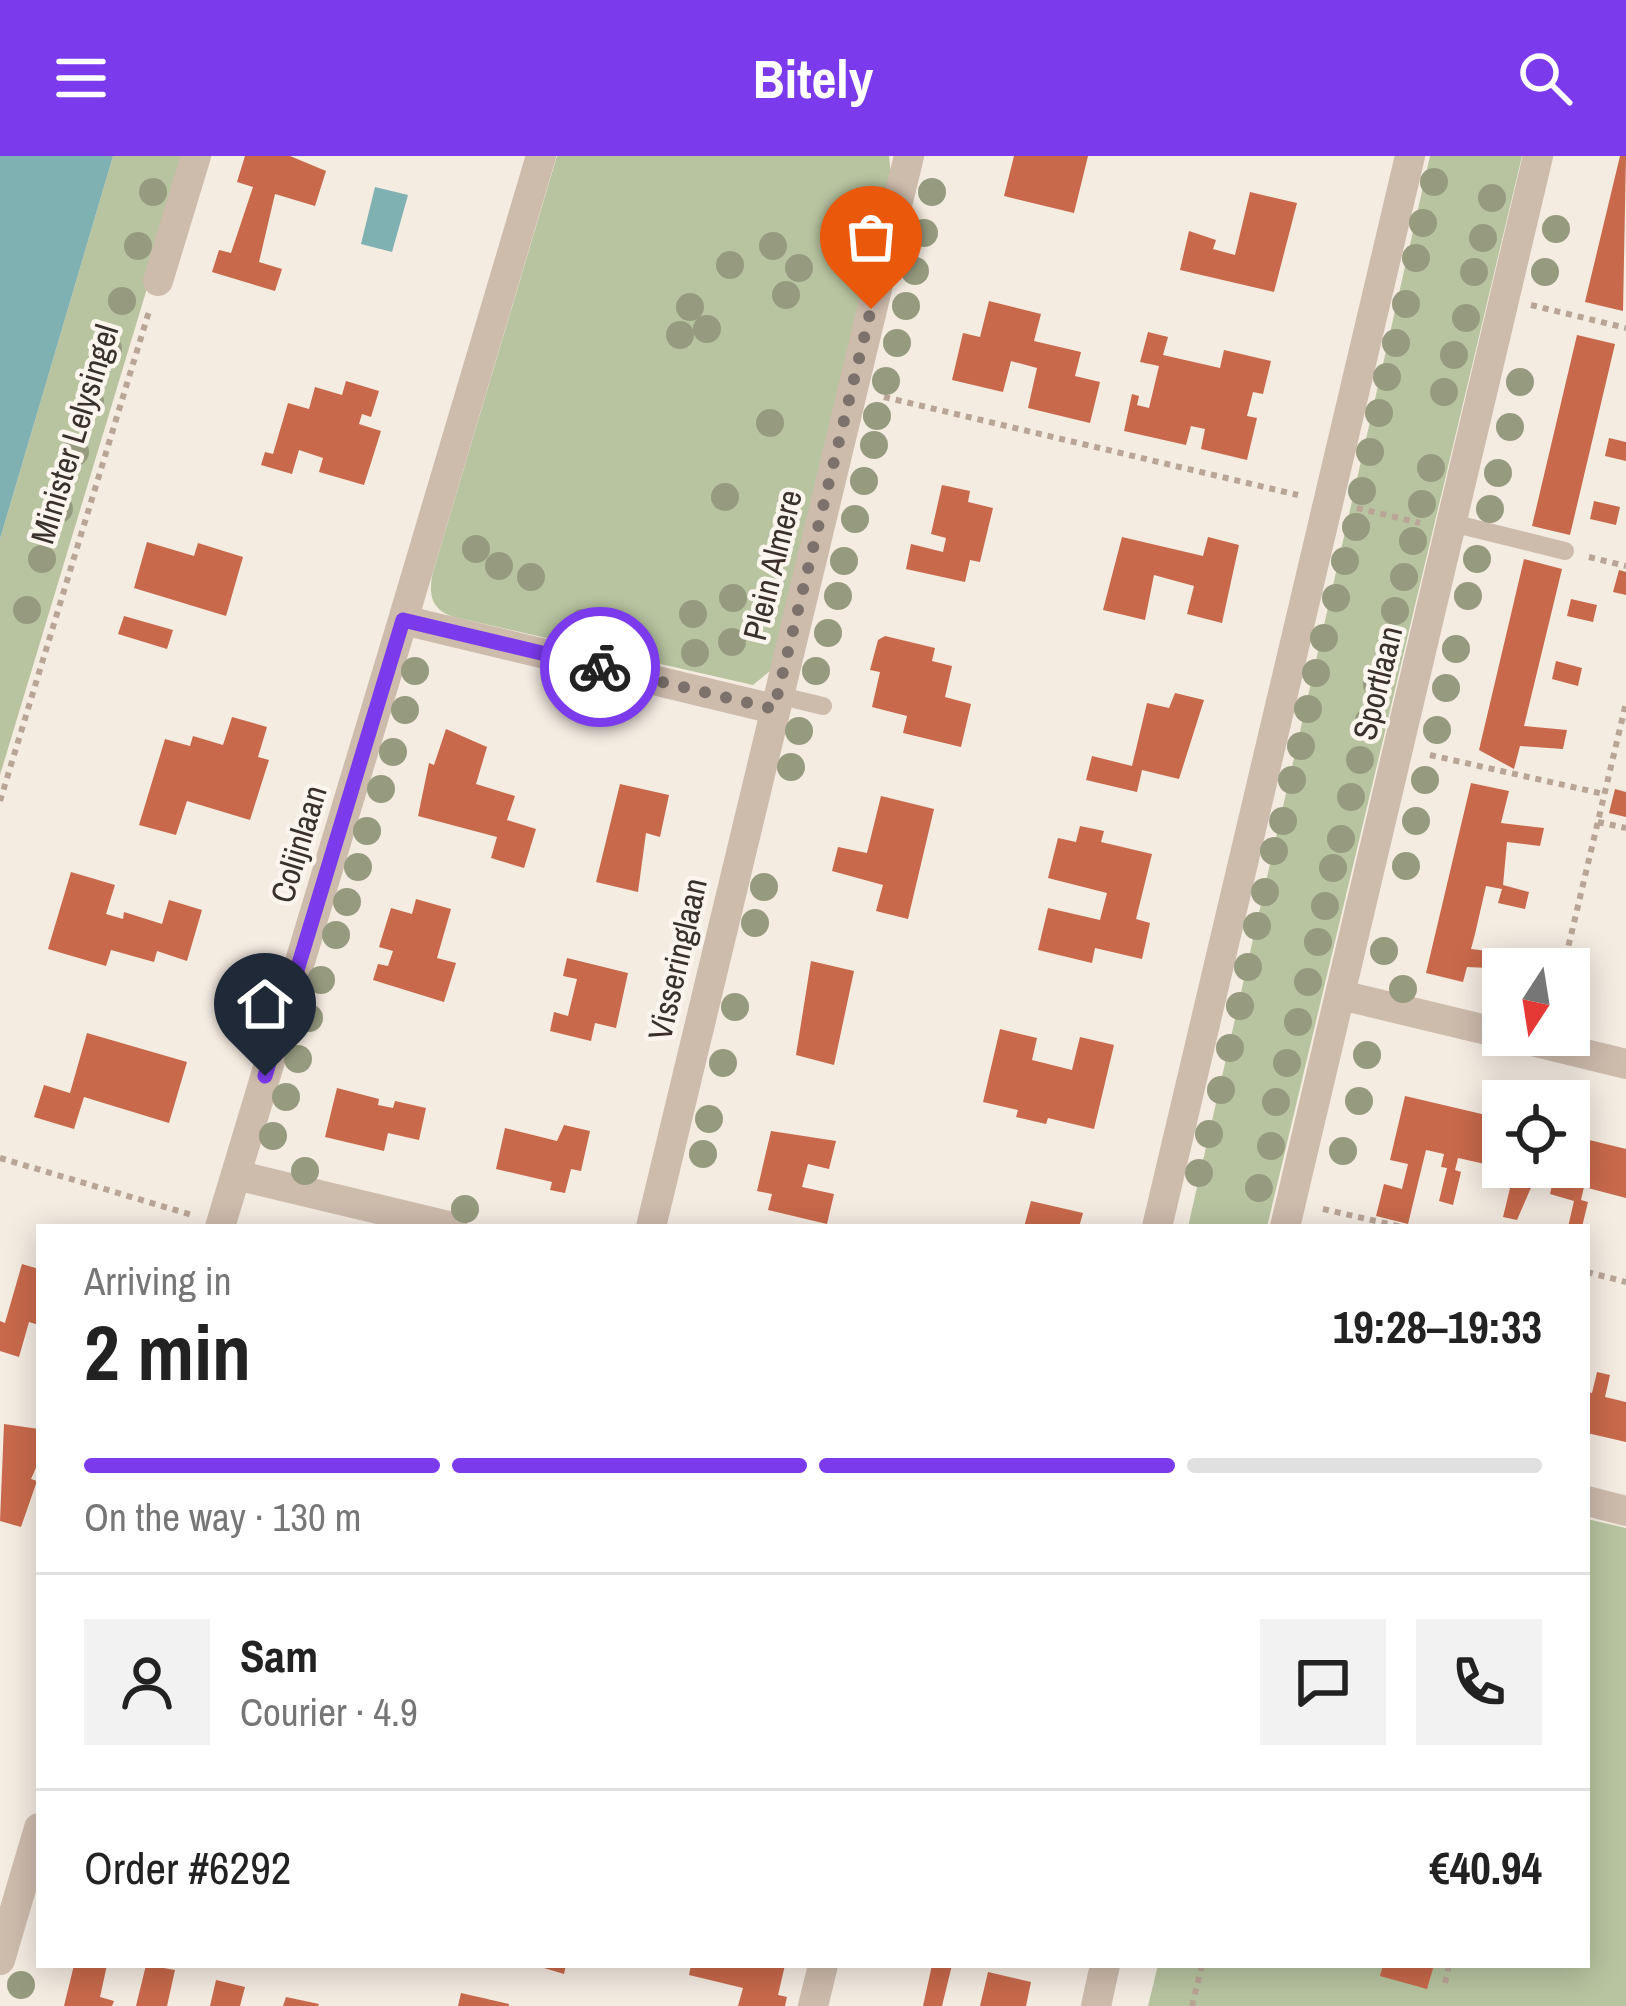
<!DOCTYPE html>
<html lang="en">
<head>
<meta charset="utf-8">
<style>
	:root { --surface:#fff; --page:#f2f2f2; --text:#222; --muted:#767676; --line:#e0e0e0; --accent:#7c3aed }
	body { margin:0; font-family:"Archivo Narrow",sans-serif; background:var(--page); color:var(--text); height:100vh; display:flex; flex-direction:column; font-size:45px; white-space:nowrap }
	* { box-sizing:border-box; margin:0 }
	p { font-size:39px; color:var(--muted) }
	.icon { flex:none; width:66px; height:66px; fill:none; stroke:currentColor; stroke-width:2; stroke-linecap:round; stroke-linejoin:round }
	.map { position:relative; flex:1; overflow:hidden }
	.panel { position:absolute; left:36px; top:1068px; width:1554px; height:744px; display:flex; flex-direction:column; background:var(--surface); border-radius:0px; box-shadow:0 6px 30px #0003 }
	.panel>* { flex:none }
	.needle { width:78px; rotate:192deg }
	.controls { position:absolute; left:1482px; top:792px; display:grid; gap:24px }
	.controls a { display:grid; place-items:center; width:108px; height:108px; border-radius:0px; background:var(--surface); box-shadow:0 6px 30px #0003; font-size:60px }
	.pin { position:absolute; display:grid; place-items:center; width:102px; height:102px; color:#fff; margin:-123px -51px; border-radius:50% 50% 50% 0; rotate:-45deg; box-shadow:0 0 12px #0007 }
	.pin .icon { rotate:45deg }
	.courier { position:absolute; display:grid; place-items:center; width:120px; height:120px; margin:-60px; border:9px solid #7c3aed; border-radius:50%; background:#fff; color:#222; box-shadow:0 3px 15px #0007 }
	.summary em { font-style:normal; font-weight:700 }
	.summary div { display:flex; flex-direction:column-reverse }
	.summary { display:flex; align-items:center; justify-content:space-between; height:204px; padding:0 48px }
	h1 { font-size:78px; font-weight:700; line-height:90px }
	.bar { display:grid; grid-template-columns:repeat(4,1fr); gap:18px 12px; align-content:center; height:144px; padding:0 48px }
	.bar i { height:15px; border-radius:9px; background:var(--line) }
	.bar .on { background:var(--accent) }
	.bar p { grid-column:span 4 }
	.line { display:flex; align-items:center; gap:30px; padding:0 48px; border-top:3px solid var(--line) }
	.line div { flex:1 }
	.round { display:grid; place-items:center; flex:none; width:126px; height:126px; border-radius:0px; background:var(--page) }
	header { display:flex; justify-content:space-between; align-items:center; height:156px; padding:0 48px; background:var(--accent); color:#fff; font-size:54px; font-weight:700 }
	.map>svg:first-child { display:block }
	.green { fill:#b8c4a0 }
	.water { fill:#7fb0b2 }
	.building { fill:#c8694b }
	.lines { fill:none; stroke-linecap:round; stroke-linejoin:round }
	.path { stroke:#b9a596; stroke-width:6; stroke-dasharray:6 6; stroke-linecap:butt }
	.service { stroke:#cdbbac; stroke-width:18 }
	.minor { stroke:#cdbbac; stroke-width:30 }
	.tree { fill:#969b7f }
	.done { stroke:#7c716b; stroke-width:12; stroke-dasharray:0 21.6 }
	.route { stroke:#7c3aed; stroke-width:15 }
	.labels { text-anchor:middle; stroke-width:9; stroke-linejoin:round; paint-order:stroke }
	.street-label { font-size:33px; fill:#3b302b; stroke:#fbf5ee }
</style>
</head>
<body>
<header><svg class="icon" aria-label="menu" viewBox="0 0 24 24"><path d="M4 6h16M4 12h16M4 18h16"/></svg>Bitely<svg class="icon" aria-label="search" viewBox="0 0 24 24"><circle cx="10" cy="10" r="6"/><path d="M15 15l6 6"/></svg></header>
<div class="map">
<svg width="1626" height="1850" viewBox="0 0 1626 1850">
	<rect width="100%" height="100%" fill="#f4ebe1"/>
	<path class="green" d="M113 0H187L0 619V383Z
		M557 0H889L891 19 774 499 770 515 753 529 454 461C431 454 428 438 433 416Z
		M1430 0H1522L1267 1071H1188Z
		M1587 1363 1626 1372V1850H1148L1158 1809H1587Z"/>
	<path class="water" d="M0 0H113L0 383Z
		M375 31 408 39 392 96 361 88Z"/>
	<path class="building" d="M245 0H290L326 15 315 50 275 38 259 106 282 113 275 135 212 116 219 94 231 97 253 31 237 26Z
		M1014 0H1088L1074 57 1004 40Z
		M1620 0H1626L1623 155 1585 146Z
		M1250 36 1297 47 1274 136 1180 114 1189 75 1216 84 1213 93 1235 99Z
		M989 145 1041 158 1034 185 1081 196 1075 220 1100 226 1090 267 1028 252 1037 212 1011 205 1003 236 952 224 963 177 980 181Z
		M1148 176 1168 181 1163 199 1220 212 1224 194 1271 205 1263 238 1253 236 1247 260 1257 262 1247 304 1201 293 1205 273 1191 270 1186 289 1124 275 1132 238 1139 240 1137 249 1149 252 1159 210 1140 206Z
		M1577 179 1615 188 1570 379 1532 370Z
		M346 225 379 235 371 261 362 258 359 268 381 275 364 329 319 316 323 302 299 294 292 318 261 309 265 296 273 298 288 247 309 253 315 231 342 239Z
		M1609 282 1626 286V305L1605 300Z
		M942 329 970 335 968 346 993 352 980 406 970 404 965 426 906 413 911 388 943 396 946 382 931 378Z
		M1594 345 1620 351 1616 369 1590 363Z
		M1122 381 1203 400 1208 381 1239 389 1222 467 1187 458 1194 430 1154 419 1145 464 1103 454Z
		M147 386 194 400 198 387 243 401 226 460 134 432Z
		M1524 403 1562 413 1524 570 1567 574 1563 593 1520 590 1514 613 1479 594Z
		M1619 414 1626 416V439L1613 436Z
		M1571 443 1597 449 1593 466 1567 460Z
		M124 460 173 474 167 493 118 478Z
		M885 480 935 492 932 505 952 510 945 541 971 548 961 591 903 577 907 560 872 551 880 516 870 514 878 484Z
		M1556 505 1582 512 1578 530 1552 523Z
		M1175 537 1204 544 1179 623 1142 614 1137 636 1086 624 1092 600 1132 610 1147 547 1169 552Z
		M232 561 267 571 258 601 269 604 250 664 187 645 176 679 139 669 165 583 190 590 193 580 223 589Z
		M446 573 487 591 476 628 515 640 507 664 536 673 524 712 491 702 497 681 418 660 429 607 434 609Z
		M1471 627 1509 635 1501 667 1544 672 1540 690 1507 686 1503 729 1529 736 1525 753 1498 747 1502 733 1486 730 1475 778 1471 793 1514 798 1511 813 1467 811 1463 826 1426 817Z
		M620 628 669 639 660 681 646 677 638 736 596 726Z
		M1615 633 1626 636V661L1609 657Z
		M881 640 934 653 908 763 876 755 883 729 832 715 838 691 867 697Z
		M1080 670 1104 675 1101 686 1152 698 1136 763 1150 767 1142 803 1095 792 1092 807 1038 794 1048 752 1100 764 1107 737 1048 722 1058 682 1076 686Z
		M71 716 115 729 106 758 123 763 124 756 162 768 169 744 202 754 187 805 157 795 154 806 111 794 106 810 48 793Z
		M416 743 451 753 437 802 456 807 444 846 373 824 378 808 388 810 393 795 379 791 391 752 412 758Z
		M567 802 628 817 616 872 595 867 591 885 550 875 554 856 568 860 577 823 563 820Z
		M811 805 854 815 834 909 796 899Z
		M1000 873 1037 882 1032 904 1072 914 1080 881 1114 889 1094 973 1048 962 1046 968 1016 961 1018 954 983 946Z
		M87 877 187 906 169 967 84 941 74 973 34 961 44 929 70 937Z
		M337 932 379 943 378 949 393 952 395 945 426 952 419 984 388 977 384 995 325 981Z
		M1405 940 1503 963V1012L1458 1002 1455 1014 1461 1016 1453 1049 1439 1045 1447 1012 1441 1011 1444 998 1426 994 1408 1068 1376 1060 1384 1028 1402 1033 1408 1008 1390 1004Z
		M564 969 590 975 581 1015 571 1013 565 1037 550 1034 552 1026 496 1013 505 972 557 985Z
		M771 975 836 985 829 1013 808 1008 802 1031 834 1038 827 1068 768 1054 772 1038 757 1035Z
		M1569 979 1626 993V1042L1584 1031 1581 1044 1588 1046 1582 1071H1568L1574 1045 1550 1038 1553 1025 1536 1020 1517 1064 1503 1061 1511 1028 1504 1026 1508 1011H1569Z
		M1031 1045 1083 1057 1079 1071H1024Z
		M22 1108 39 1113V1169L29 1166 19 1201 0 1195V1165L5 1167Z
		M1597 1216 1610 1219 1605 1241 1626 1246V1286L1587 1277V1236L1592 1237Z
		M4 1268 39 1273V1305L31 1323 37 1325 21 1371 0 1365Z
		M74 1809H107L100 1841 114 1845 112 1850H64Z
		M146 1809 175 1814 167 1850H136Z
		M534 1809H566L564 1818Z
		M691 1809H785L778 1839 787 1841 785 1850H738L743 1832 689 1819Z
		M932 1809H952L942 1850H923Z
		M1383 1809H1434L1427 1833 1380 1820Z
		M988 1816 1031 1826 1026 1850H980Z
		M216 1824 245 1831 240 1850H210Z
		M461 1837 509 1848V1850H458Z
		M286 1841 319 1848 318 1850H283Z"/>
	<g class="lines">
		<path class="path" d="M1531 149 1626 172
			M884 241 1298 339
			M1357 352 1420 367
			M1589 401 1626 410
			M1430 599 1604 638
			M0 645 150 152
			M1598 666 1626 672
			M1563 813 1626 547
			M0 1002 192 1059
			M1323 1053 1402 1071
			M1587 1116 1626 1126
			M1445 1827 1449 1809
			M1192 1850 1202 1809"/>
		<path class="service" d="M1452 367 1565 395
			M777 539 823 550"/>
		<path class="minor" d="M541 0 403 464 774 553
			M158 125 196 0
			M1341 839 1503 878
			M1507 879 1626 908
			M236 1019 453 1071
			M220 1071 403 464
			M651 1071 909 0
			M1157 1071 1410 0
			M1285 1071 1538 0
			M1587 1345 1626 1355
			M0 1804 39 1672
			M813 1850 823 1809
			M1096 1850 1105 1809"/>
	</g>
	<g class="tree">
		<circle cx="1434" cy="26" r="14"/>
		<circle cx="153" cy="36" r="14"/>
		<circle cx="932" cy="36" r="14"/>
		<circle cx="1492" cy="42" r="14"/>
		<circle cx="1423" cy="67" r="14"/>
		<circle cx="1556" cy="73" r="14"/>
		<circle cx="924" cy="77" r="14"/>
		<circle cx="1483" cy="82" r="14"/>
		<circle cx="138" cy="90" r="14"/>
		<circle cx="773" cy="90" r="14"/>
		<circle cx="1416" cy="102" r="14"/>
		<circle cx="730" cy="109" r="14"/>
		<circle cx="799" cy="112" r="14"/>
		<circle cx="915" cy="115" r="14"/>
		<circle cx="1474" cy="116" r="14"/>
		<circle cx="1545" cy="116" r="14"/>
		<circle cx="786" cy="139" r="14"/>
		<circle cx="122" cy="145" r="14"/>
		<circle cx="1406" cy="148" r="14"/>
		<circle cx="906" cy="150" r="14"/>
		<circle cx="690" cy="151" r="14"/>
		<circle cx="1466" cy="162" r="14"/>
		<circle cx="707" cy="173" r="14"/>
		<circle cx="680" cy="179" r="14"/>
		<circle cx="897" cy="187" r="14"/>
		<circle cx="1396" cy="187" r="14"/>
		<circle cx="108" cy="193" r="14"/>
		<circle cx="1454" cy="199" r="14"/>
		<circle cx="1387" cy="221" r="14"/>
		<circle cx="886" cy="225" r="14"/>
		<circle cx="1520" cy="226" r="14"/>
		<circle cx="1444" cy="236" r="14"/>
		<circle cx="90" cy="246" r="14"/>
		<circle cx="1379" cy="257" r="14"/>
		<circle cx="877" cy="260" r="14"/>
		<circle cx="770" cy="267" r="14"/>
		<circle cx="1510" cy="271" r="14"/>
		<circle cx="874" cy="289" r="14"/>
		<circle cx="75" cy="296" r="14"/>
		<circle cx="1370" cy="296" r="14"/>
		<circle cx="1431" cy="312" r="14"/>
		<circle cx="1498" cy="317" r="14"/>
		<circle cx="864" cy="325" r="14"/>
		<circle cx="1362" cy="335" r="14"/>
		<circle cx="725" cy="341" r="14"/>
		<circle cx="1422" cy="348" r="14"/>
		<circle cx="59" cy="353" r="14"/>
		<circle cx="1490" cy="353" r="14"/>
		<circle cx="855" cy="363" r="14"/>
		<circle cx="1356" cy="371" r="14"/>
		<circle cx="1413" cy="385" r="14"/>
		<circle cx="476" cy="393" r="14"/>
		<circle cx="42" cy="403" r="14"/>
		<circle cx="1477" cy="403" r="14"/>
		<circle cx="844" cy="405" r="14"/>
		<circle cx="1345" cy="405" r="14"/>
		<circle cx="499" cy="410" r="14"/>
		<circle cx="531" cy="421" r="14"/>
		<circle cx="1404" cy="421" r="14"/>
		<circle cx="838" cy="440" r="14"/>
		<circle cx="1468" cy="440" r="14"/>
		<circle cx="733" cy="442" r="14"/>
		<circle cx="1336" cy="442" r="14"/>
		<circle cx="27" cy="454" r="14"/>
		<circle cx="1395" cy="455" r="14"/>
		<circle cx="693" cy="458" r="14"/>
		<circle cx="583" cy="467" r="14"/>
		<circle cx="828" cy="477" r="14"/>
		<circle cx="1324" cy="482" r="14"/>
		<circle cx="732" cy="486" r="14"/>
		<circle cx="1456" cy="493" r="14"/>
		<circle cx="695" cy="497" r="14"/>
		<circle cx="415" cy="515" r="14"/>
		<circle cx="816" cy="515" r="14"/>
		<circle cx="1316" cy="517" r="14"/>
		<circle cx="1377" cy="528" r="14"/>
		<circle cx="1446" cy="532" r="14"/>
		<circle cx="1308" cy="553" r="14"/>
		<circle cx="405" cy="554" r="14"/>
		<circle cx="1369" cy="565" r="14"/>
		<circle cx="1437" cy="574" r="14"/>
		<circle cx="799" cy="575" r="14"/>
		<circle cx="1301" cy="590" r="14"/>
		<circle cx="393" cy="596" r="14"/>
		<circle cx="1360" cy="604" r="14"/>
		<circle cx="791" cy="611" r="14"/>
		<circle cx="1292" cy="624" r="14"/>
		<circle cx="1425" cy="624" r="14"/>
		<circle cx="381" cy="633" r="14"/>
		<circle cx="1351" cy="641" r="14"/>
		<circle cx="1283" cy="665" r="14"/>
		<circle cx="1416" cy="665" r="14"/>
		<circle cx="367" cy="675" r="14"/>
		<circle cx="1341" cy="683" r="14"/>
		<circle cx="1274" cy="695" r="14"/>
		<circle cx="1406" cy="710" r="14"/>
		<circle cx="358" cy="711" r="14"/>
		<circle cx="1333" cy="712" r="14"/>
		<circle cx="764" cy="731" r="14"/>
		<circle cx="1265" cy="736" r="14"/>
		<circle cx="347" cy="746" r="14"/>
		<circle cx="1325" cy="750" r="14"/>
		<circle cx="755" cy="767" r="14"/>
		<circle cx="1257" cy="770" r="14"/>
		<circle cx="336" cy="779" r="14"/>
		<circle cx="1318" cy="786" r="14"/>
		<circle cx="1384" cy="795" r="14"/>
		<circle cx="1248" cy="811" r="14"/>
		<circle cx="321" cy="824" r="14"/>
		<circle cx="1308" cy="826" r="14"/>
		<circle cx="1403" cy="833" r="14"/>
		<circle cx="1240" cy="850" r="14"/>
		<circle cx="735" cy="851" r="14"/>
		<circle cx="309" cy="862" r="14"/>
		<circle cx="1298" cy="866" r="14"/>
		<circle cx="1230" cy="892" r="14"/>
		<circle cx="1367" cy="899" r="14"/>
		<circle cx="298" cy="903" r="14"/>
		<circle cx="723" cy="907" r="14"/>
		<circle cx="1287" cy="907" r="14"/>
		<circle cx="1221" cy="934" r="14"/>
		<circle cx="286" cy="941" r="14"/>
		<circle cx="1359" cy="945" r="14"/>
		<circle cx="1276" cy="946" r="14"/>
		<circle cx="709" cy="963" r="14"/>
		<circle cx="1209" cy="978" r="14"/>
		<circle cx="273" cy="980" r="14"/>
		<circle cx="1271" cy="990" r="14"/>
		<circle cx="1343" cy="995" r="14"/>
		<circle cx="703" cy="998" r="14"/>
		<circle cx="305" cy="1015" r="14"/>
		<circle cx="1199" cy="1017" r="14"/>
		<circle cx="1259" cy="1032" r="14"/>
		<circle cx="465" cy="1053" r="14"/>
		<circle cx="21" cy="1829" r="14"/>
	</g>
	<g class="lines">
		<path class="done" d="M600 511 774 553 871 153"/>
		<path class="route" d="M265 920 403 464 600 511"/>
	</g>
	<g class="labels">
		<g class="street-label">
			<text transform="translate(74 278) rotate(-73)" y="12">Minister Lelysingel</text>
			<text transform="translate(772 409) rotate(-76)" y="12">Plein Almere</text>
			<text transform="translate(1377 527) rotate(-76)" y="12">Sportlaan</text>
			<text transform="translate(298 688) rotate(-73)" y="12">Colijnlaan</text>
			<text transform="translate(677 803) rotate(-77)" y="12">Visseringlaan</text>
		</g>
	</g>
</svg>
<div class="controls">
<a><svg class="needle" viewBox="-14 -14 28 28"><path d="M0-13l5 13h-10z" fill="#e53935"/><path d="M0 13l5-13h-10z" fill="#767676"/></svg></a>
<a><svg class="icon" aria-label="locate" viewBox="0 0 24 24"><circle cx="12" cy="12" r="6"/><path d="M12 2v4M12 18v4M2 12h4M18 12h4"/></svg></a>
</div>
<div class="pin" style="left:871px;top:153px;background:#ea580c"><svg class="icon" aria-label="bag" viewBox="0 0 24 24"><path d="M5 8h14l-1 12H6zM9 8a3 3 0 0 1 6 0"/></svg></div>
<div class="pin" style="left:265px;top:920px;background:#1f2937"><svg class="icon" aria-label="home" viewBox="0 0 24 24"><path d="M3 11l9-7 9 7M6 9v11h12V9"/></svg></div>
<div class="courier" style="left:600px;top:511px"><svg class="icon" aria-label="bike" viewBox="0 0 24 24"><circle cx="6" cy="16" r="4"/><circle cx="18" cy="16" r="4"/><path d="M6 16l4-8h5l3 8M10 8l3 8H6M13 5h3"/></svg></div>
<section class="panel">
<div class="summary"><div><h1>2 min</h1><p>Arriving in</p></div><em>19:28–19:33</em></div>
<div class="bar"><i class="on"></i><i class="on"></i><i class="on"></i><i></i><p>On the way · 130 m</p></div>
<div class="line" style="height:216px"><a class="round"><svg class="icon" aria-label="person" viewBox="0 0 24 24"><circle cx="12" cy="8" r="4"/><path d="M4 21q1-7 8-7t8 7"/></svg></a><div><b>Sam</b><p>Courier · 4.9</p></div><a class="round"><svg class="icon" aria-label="chat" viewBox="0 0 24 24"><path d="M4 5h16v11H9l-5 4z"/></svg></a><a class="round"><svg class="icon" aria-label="phone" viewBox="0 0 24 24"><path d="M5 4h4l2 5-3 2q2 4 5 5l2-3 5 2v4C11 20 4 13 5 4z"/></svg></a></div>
<div class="line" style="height:156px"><div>Order #6292</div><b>€40.94</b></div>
</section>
</div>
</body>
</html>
